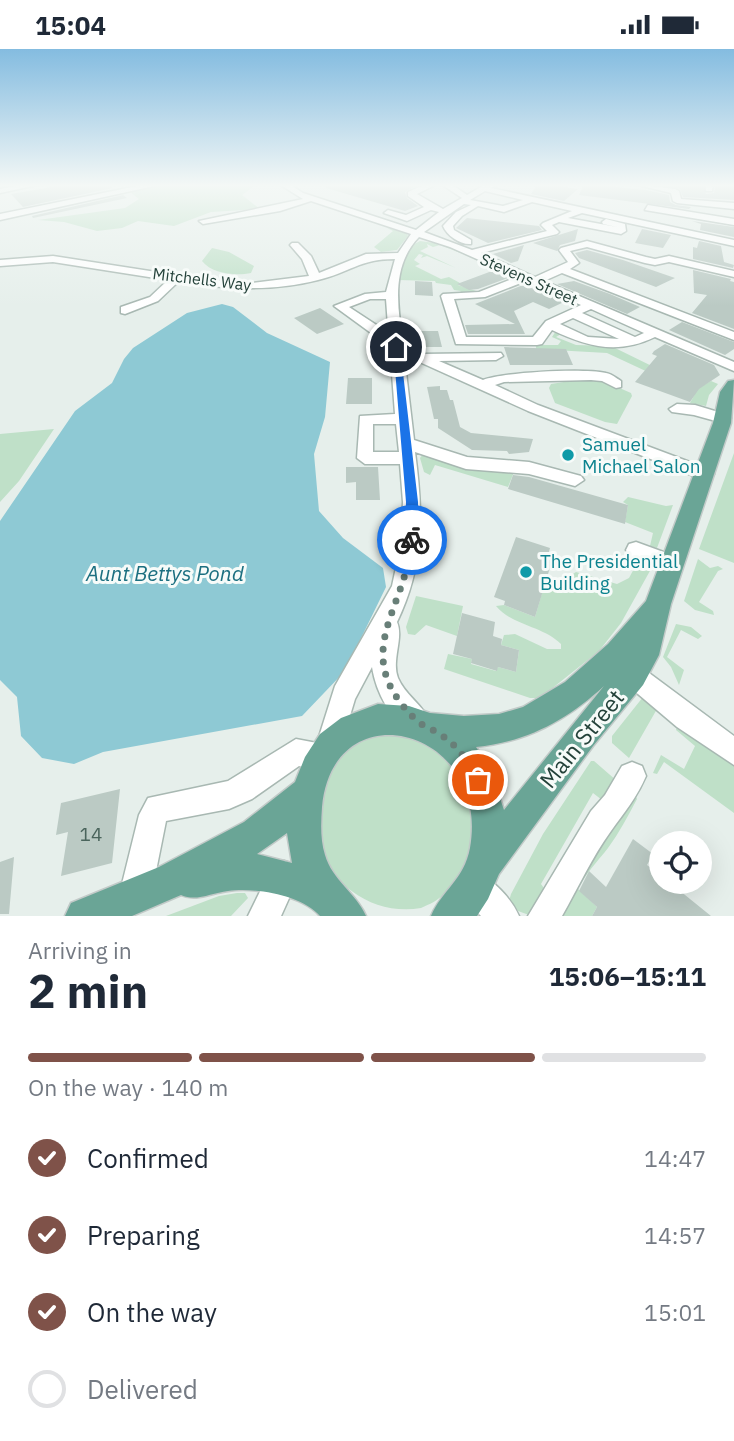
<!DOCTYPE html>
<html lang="en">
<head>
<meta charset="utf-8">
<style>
	:root { --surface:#fff; --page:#f2f2f3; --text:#1f2937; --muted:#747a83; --line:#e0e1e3; --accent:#7f5249 }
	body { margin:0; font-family:"IBM Plex Sans",sans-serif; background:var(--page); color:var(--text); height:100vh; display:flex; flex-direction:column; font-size:26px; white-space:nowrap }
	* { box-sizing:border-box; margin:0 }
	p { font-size:23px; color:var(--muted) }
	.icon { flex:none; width:38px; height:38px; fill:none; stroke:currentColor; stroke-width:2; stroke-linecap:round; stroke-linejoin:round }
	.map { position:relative; height:867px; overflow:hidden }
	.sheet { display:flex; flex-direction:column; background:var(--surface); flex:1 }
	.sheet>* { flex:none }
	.fabs { position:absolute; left:649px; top:782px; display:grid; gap:14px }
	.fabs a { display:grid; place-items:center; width:63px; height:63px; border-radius:50%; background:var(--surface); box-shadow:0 7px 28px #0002; font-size:35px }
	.pin { position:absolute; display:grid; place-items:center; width:60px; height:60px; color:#fff; margin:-30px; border:4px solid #fff; border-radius:50%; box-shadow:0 2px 7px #0007 }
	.courier { position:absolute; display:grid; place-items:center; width:70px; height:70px; margin:-35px; border:5px solid #1a73e8; border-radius:50%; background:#fff; color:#222; box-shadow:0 2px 9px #0007 }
	.headline em { font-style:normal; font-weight:700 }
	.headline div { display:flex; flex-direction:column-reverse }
	.headline { display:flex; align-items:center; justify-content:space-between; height:119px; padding:0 28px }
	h1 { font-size:46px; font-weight:700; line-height:52px }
	.bar { display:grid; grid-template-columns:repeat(4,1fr); gap:10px 7px; align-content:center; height:84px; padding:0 28px }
	.bar i { height:9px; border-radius:5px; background:var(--line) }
	.bar .selected { background:var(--accent) }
	.bar p { grid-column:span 4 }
	ol { padding:0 28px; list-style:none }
	li { display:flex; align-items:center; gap:21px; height:77px }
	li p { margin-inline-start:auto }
	li .icon { padding:7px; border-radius:50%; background:var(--accent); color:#fff; stroke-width:4 }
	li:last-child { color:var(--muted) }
	li i { width:38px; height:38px; border:4px solid var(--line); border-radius:50% }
	.status { display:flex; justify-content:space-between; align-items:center; height:49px; padding:0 35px; background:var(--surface); direction:ltr }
	.status svg { height:19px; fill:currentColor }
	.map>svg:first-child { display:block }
	.green { fill:#bfe0c8 }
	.water { fill:#8ec9d4 }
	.building { fill:#bbcac4 }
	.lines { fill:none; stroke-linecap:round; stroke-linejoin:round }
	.minor-casing { stroke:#a8b8b2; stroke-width:3 }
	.major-casing { stroke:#c2cac8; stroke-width:3 }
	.minor { fill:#fff; fill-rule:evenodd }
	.major { fill:#6aa596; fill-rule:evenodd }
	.route { fill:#1a73e8 }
	.done { stroke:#687f78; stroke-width:7; stroke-dasharray:0 12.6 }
	.culture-dot { fill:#0f9aa8; stroke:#f7fbf9; stroke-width:2.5 }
	.labels { text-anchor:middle; stroke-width:6; stroke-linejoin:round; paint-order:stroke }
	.far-street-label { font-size:16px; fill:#24423a; stroke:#f7fbf9 }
	.culture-label { font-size:19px; fill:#0d838f; stroke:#f7fbf9; text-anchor:start }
	.near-number-label { font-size:19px; fill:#4a645c }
	.water-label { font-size:21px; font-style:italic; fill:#1c6f80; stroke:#f7fbf9 }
	.near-street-label { font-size:23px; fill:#24423a; stroke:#f7fbf9 }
</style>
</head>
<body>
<div class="status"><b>15:04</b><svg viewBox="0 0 49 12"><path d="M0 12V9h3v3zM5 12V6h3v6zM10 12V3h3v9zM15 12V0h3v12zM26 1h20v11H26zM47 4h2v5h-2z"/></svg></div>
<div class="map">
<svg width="734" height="867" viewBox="0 0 734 867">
	<rect width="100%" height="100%" fill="#e6efeb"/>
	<path class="green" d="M166 135H257L242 146 260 160 211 163 174 177 138 172 122 179 97 182 64 173 38 171 125 159 139 150 130 143Z
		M387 179 406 183 408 187 397 201 381 203 374 198 393 182Z
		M420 192 442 195 473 209 440 196 433 198 427 195 428 198 420 202 456 219 427 207 421 209 423 206 419 205 414 211 420 215 415 217 441 230 449 228 460 234 458 236 479 243 459 244 461 242 454 241 451 236 436 234 435 232 398 231C402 217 406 198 420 192Z
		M212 199 229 203 254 217 251 224C236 227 212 225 202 212Z
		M556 282 561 285 556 288 576 296 611 297 662 322 704 336 711 332 718 335 709 346 706 357 690 354 695 345 607 304 536 300V296H558L561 292 552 288Z
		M589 329 601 331 631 344 632 347 617 375 605 373 555 354 549 339 551 335Z
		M54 380 19 432 0 453V385Z
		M734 404V514L699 500Z
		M423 405 514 423 508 438 435 416 430 426 424 423 420 409Z
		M628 448 666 457 673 456 657 499 650 497 653 484 625 473 628 456 623 453Z
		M698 510 710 519 718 517 723 520 718 522 699 553 713 562 714 566 695 561 684 552Z
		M643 515 651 520 621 574 599 602 540 649H530L444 620 448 605 472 610 471 615 496 622 498 618 516 623 519 601 501 596 504 586 515 585 547 600H561V595C543 577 511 576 496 557L504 556 535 568 545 534 554 537 576 523 617 535 629 529 636 516Z
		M416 547 463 557 457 587 426 576 415 586 408 585 406 578Z
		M676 575 691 578 702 587 698 590 681 581 667 608 684 621 679 636 671 618 663 608Z
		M643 648 657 660 629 709 612 694V687Z
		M677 677 734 715V764L664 713 657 725 653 724 661 706 684 720 695 697 676 681Z
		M371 686C384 686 401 683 414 686 421 688 429 697 435 701 469 726 476 755 472 795 470 815 457 831 444 845 437 852 430 855 421 859 377 867 332 839 320 797 317 787 320 771 321 760 322 721 337 704 371 686Z
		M591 712H594L617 732 602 751 593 744 541 835 546 842 529 866 518 862 509 852 511 845 543 785Z
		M635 745 637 750C628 767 619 784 608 799 597 813 586 824 578 840L597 858 592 867H559L597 793Z
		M237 844H245L248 849 231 867H166L219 847Z"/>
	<path class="water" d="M222 255 233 258 267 284 330 313 325 368 314 405 319 462 343 489 383 519 386 538 345 622 302 667 103 703 74 715 42 709 21 687 17 648 0 631V472L75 362 112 334 124 310 133 299 187 264Z"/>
	<path class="building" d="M69 135H107L113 139 23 158 11 145Z
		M327 135H419L405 143 407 149 418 157 405 162 326 139Z
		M537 135H543L578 140 564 152 531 145Z
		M584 135 646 141 669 146 670 153 676 156 691 158 689 160 579 146Z
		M685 135H702L706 145 714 144 716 135 734 136V151L683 148 680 140 669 136 686 138Z
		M123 146 127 149 33 169 32 167Z
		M467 169 539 177 542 181 488 194 456 179Z
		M692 172 734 178V188L700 181 701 175Z
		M578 180 575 192 560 196 557 202 533 194Z
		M642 180 671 186 663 199 635 194Z
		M699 192 721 197 724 213 734 216 733 219 693 210V198L697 199Z
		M524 196 518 212 511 214 493 205Z
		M587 201 623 211 675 229 656 238 579 209 575 204Z
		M693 221 731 230 730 232 734 233V280L692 264 707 246 694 244Z
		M492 222 508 229 478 240 469 241 457 235Z
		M415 232 432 233 433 247 415 246Z
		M574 232 610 245 640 258 627 265 557 235Z
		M523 236 566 252 549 260 533 253 514 262 525 285H468L465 276 515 275 475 255Z
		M320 259 344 275 317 285 294 269Z
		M682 273 734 293V300L725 306 669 281Z
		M418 282H438L442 298H421Z
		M665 295 714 316 720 326 699 340 690 353 635 333 657 307 652 305 654 302Z
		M504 298 566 300 573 316H510Z
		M348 329H372V355H346Z
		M440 337V341H447L450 351H453L460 378 471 384 533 390 529 403 509 405 507 402 472 401 438 379V370H434L427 338Z
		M346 418H378L380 451H356V433L346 434Z
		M513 426 529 428 628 456 625 475 508 440Z
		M516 488 550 499 547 510 552 512 535 568 504 556 505 552 494 548Z
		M462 564 495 573 493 587 502 590 501 596 519 601 516 623 498 618 497 622 471 614 472 610 453 605Z
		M120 740 112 814 61 827 68 783 56 786 61 754Z
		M633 790 653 805 647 816 662 827V833H669L711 867H592L597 858 579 842 589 822 606 838Z
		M14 808 9 865H0V813Z"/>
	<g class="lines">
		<g class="minor-casing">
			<path id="minor" d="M24 135H42L0 144V140Z
				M147 135H163L0 171V165Z
				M279 135H289L303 144 416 181 439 163 431 161 407 172 384 164 388 161 406 166 424 158 408 147V143L426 135H437L417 145 443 160 462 149 441 135H451L467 146 486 135H496L491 139 734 191V197L582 164 568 169 617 178 603 175 602 173 606 170 625 175 626 182 621 185 559 173 552 176 559 183 557 185 481 204 535 228 568 213 559 201 561 199 587 192 646 208 655 210 669 207 734 222V228L669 213 655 216 645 214 587 198 570 202 579 214 570 220 734 283V291L562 224 544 232 734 313V322L655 288C618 306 588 298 552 281L542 295 537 296 456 295 441 247 443 245 479 243 517 228 450 198 419 188C390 218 398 259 403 296L422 305 501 304 503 307 496 311 439 312 483 331C505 323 583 319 606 324 612 325 616 329 621 332V338L616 339 602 332 591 331 504 333 495 336 538 356 711 421 714 425 711 429H699L528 362 404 306 414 391 467 408 529 413 581 427 584 431 575 437 529 425 466 420 415 403C423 464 425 515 397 573 404 589 391 611 398 629 405 646 422 655 429 671L425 680 416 684C391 674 376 643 372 618L355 650 339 703 335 705 332 717 323 721 299 717 252 750 229 760 166 772 151 847 146 858 135 863 124 858 119 847 139 766 148 749 228 732 296 690 317 694 335 637 392 537 401 495 403 453 400 415H365L357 409 360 367 395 365 389 285 371 284 334 257 365 245 386 243 395 210C359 210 349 224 318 231 271 243 226 240 178 233L158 252 125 265 121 264V258L150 248 168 231 53 213 0 217V211L53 207 208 231 252 234 309 227 302 210 290 196 292 194H298L311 207 319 224 366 205 398 204 411 185 311 152 280 162 203 175 199 172 303 150ZM485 142 523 151 503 157 470 151ZM532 153 572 162 543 174 541 176 547 182 472 201 424 183 464 155 471 156 456 163 443 177C447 187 461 196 471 195V191L454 181 453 177 462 167 478 157 504 163ZM526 232 581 256 546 272 533 288H466L454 250 485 248ZM370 250H386L388 277H378L349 258ZM591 260 644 284 635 288 582 264ZM573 269 619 290 588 288 560 275ZM373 375H396L399 403H373Z
				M634 135 675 140 679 142 681 150 734 154V160L677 154 673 152 671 144Z
				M705 135H713L712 142H706Z
				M648 156 734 170V176L645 161Z
				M677 355 695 356 728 366 731 369 723 374 694 366 672 363 669 360Z
				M636 493 680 509 683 515 680 521 673 523 629 507 626 501 629 495Z
				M633 615 641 618 734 687V716L677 678 625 634 621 626 625 618Z
				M632 713 642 717 646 727C637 748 624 764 611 782 592 808 578 839 562 867H528L591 762 605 746 622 717Z
				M284 812 295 816 299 827 281 867H248L273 816Z
				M475 823C493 830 511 849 519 867H481L464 849 460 838 464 827Z"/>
		</g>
		<g class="major-casing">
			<path id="major" d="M734 331 731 374 671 555 659 606 643 636 593 697 499 825 488 850 477 867H431C442 841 464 831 470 799 491 679 333 638 322 758 321 773 320 790 325 806 332 831 356 844 366 867H320C302 846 254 838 228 842 211 844 196 853 181 846L132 867H65L71 854 159 818 244 773 295 733 305 708 320 685 341 669 378 655 409 657 430 664 464 667 499 665 523 658 565 633 608 595 646 552 713 374 720 343 728 332ZM604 637 504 761 490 720 476 698C527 693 567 671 604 637ZM287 784 292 814 257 805Z"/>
		</g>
		<use href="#minor" class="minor"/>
		<use href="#major" class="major"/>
	</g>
	<linearGradient id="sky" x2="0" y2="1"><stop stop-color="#84bce0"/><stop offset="0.53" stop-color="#f4f8f6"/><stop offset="1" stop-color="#f4f8f6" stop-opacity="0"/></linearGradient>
	<rect width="734" height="257" fill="url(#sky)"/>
	<path class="route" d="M393 296 400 298 418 453V491L412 496 405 491 406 453Z"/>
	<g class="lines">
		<path class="done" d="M412 491C405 563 349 604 414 669 421 677 433 680 441 686 458 697 469 713 478 731"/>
	</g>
	<g class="culture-dot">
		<circle cx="568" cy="406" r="7"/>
		<circle cx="526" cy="523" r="7"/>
	</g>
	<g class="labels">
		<g class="far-street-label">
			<text transform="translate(202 230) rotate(7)" y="6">Mitchells Way</text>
			<text transform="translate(529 230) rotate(24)" y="6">Stevens Street</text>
		</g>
		<g class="culture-label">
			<text x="582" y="402">Samuel<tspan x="582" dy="22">Michael Salon</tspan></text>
			<text x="540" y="519">The Presidential<tspan x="540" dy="22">Building</tspan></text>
		</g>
		<g class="near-number-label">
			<text x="91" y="792">14</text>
		</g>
		<g class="water-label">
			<text x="165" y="532">Aunt Bettys Pond</text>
		</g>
		<g class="near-street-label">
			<text transform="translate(582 690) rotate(-51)" y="8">Main Street</text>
		</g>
	</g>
</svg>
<div class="fabs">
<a><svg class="icon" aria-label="locate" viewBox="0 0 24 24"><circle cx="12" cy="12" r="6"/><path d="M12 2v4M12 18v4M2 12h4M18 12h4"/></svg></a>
</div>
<div class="pin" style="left:478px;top:731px;background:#ea580c"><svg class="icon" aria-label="bag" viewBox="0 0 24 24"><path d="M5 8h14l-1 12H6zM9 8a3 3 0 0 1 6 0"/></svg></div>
<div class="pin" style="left:396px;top:298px;background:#1f2937"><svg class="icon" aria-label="home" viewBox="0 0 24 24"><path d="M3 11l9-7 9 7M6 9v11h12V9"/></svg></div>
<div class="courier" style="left:412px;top:491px"><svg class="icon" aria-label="bike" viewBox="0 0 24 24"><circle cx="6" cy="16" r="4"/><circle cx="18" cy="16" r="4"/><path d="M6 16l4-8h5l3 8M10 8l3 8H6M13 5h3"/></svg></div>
</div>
<section class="sheet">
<div class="headline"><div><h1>2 min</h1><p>Arriving in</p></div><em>15:06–15:11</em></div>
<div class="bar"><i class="selected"></i><i class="selected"></i><i class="selected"></i><i></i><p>On the way · 140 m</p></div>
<ol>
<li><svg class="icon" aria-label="check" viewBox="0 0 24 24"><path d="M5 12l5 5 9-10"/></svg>Confirmed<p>14:47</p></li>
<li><svg class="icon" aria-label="check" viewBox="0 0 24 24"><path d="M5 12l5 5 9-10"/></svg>Preparing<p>14:57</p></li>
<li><svg class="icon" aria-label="check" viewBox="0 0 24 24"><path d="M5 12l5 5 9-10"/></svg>On the way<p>15:01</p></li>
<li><i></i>Delivered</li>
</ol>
</section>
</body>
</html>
